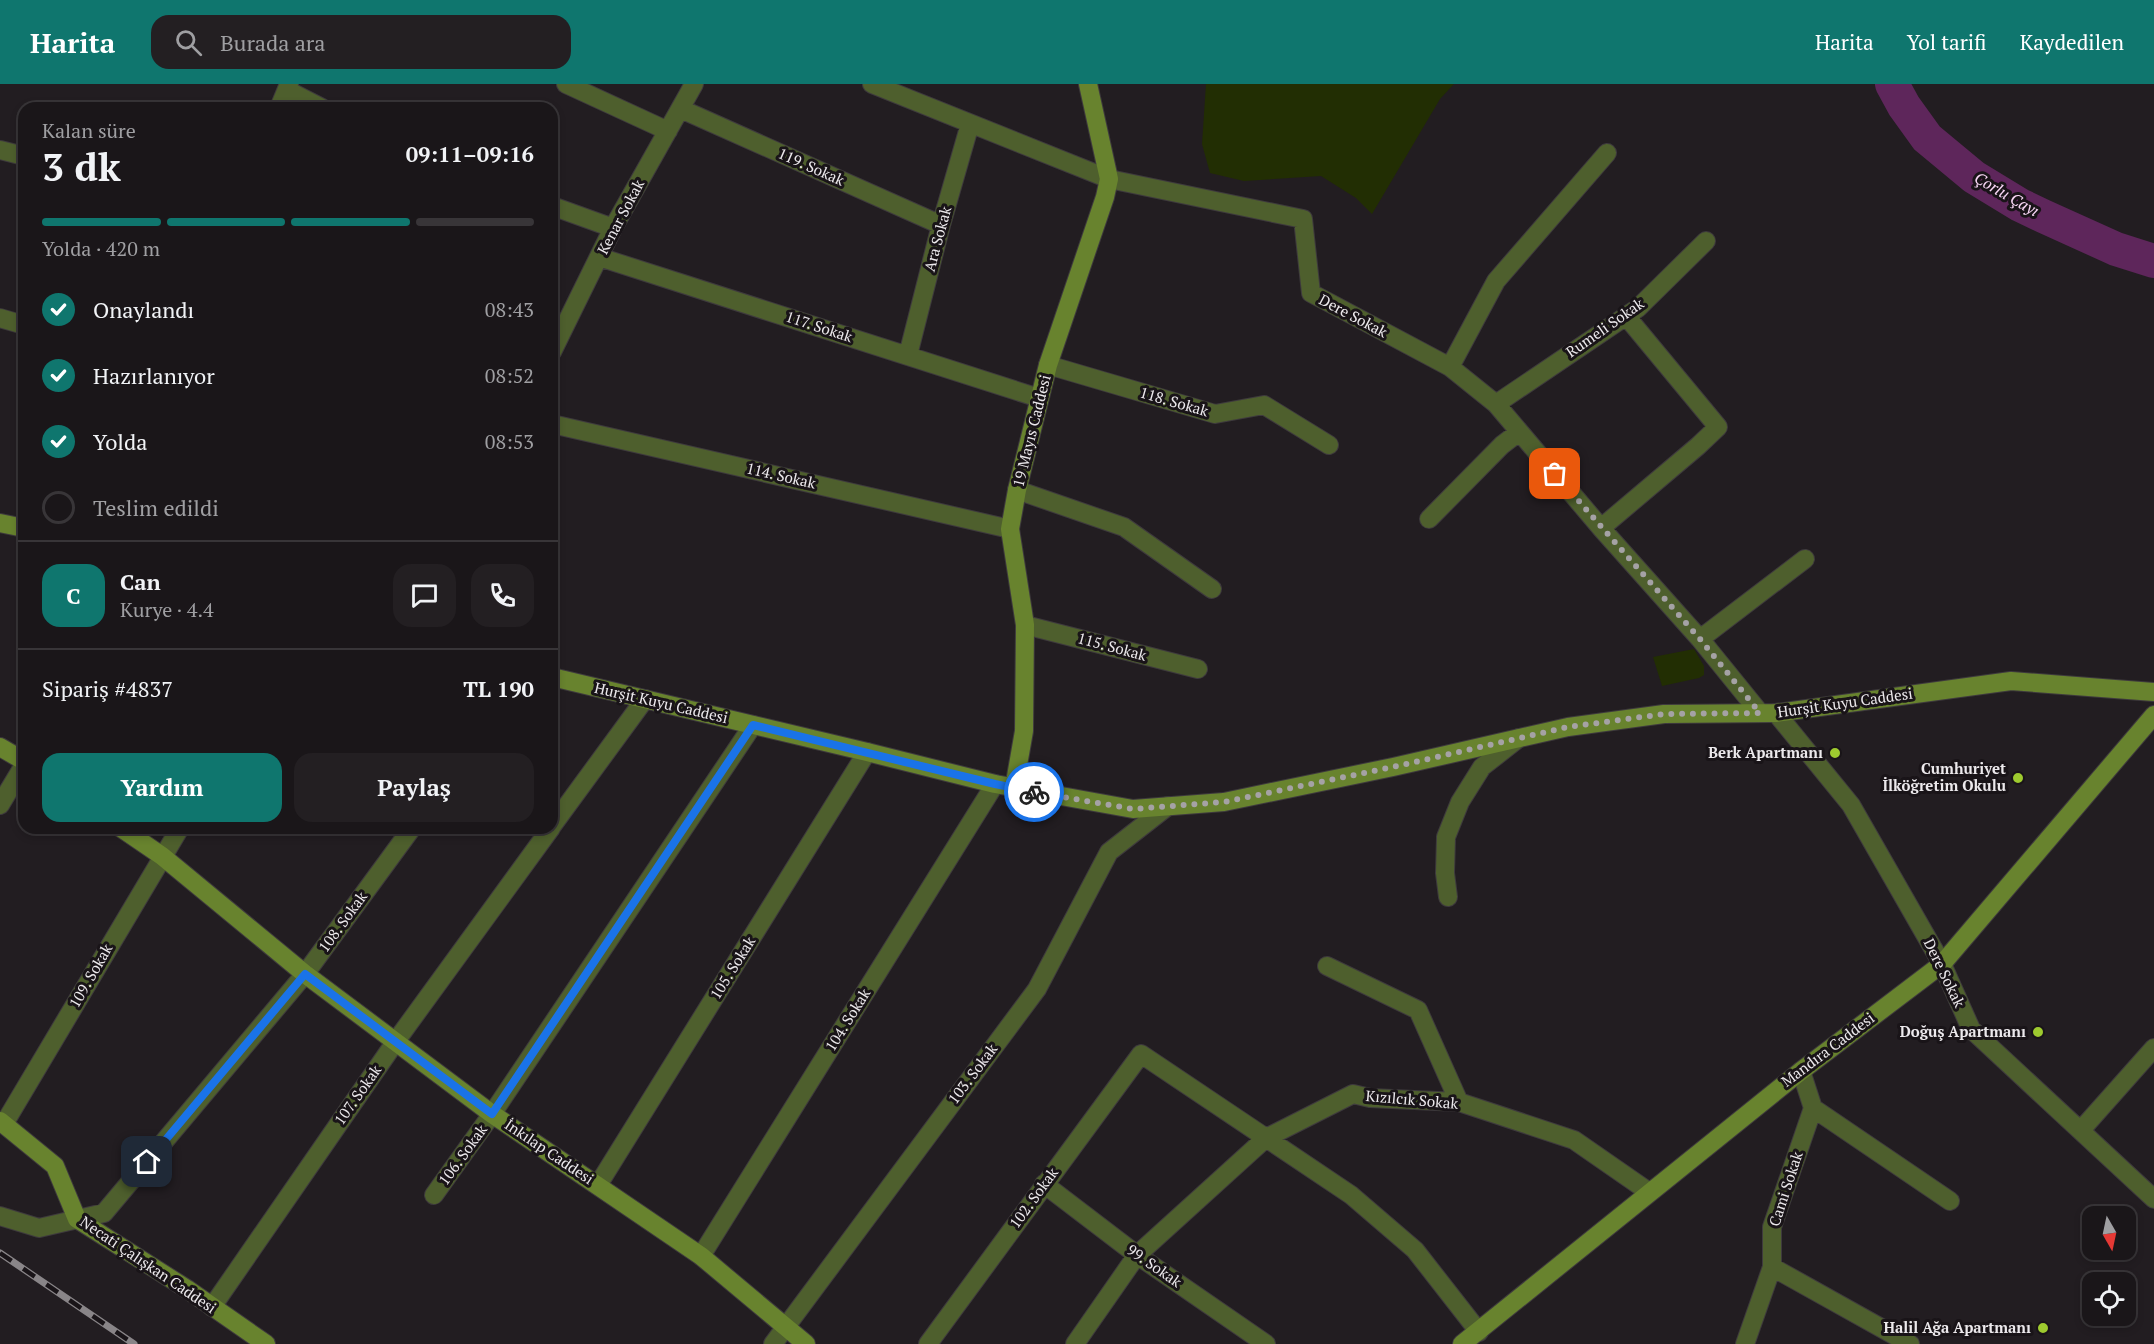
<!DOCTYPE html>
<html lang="tr">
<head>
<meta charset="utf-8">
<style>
	:root { --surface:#1a1619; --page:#231f22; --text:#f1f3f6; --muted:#9f9fa2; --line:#383538; --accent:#0f766e }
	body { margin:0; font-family:"PT Serif",serif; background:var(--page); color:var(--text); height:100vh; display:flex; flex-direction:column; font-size:22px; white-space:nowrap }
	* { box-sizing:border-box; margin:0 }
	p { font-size:20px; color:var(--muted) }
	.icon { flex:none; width:33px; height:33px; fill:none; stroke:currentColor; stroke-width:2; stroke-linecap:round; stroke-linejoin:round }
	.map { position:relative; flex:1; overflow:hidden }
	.side { position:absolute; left:18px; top:18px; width:540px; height:732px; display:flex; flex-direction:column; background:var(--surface); border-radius:18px; box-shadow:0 3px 9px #0003,0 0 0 2px var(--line) }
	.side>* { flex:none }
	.needle { width:39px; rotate:171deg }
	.buttons { position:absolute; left:2082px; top:1122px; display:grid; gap:12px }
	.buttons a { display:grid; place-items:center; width:54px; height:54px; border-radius:12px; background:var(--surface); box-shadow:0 3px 9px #0003,0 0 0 2px var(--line); font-size:30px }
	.pin { position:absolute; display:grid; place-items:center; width:51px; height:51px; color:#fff; margin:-26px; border-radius:12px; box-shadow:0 3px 9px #0006 }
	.courier { position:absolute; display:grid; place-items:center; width:60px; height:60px; margin:-30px; border:4px solid #1a73e8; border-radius:50%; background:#fff; color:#222; box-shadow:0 2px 8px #0007 }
	.summary em { font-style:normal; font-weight:700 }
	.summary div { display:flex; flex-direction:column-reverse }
	.summary { display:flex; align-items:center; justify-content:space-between; height:102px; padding:0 24px }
	h1 { font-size:39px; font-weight:700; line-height:45px }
	.bar { display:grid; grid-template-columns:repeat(4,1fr); gap:9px 6px; align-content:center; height:72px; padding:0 24px }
	.bar i { height:8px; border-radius:4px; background:var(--line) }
	.bar .selected { background:var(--accent) }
	.bar p { grid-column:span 4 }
	.line { display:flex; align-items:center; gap:15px; padding:0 24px; border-top:2px solid var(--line) }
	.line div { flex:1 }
	.round { display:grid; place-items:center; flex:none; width:63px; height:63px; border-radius:18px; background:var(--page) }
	ol { padding:0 24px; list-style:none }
	li { display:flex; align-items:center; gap:18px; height:66px }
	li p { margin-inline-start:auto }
	li .icon { padding:6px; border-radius:50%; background:var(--accent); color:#fff; stroke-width:4 }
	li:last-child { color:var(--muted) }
	li i { width:33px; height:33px; border:3px solid var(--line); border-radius:50% }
	.primary-button { display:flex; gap:12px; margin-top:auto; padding:12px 24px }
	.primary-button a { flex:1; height:69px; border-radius:18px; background:var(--accent); color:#fff; font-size:24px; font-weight:700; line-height:69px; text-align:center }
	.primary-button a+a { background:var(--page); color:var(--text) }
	header { display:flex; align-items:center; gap:36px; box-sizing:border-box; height:84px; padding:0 30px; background:var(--accent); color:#fff }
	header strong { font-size:28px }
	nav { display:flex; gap:33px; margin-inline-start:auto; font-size:21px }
	.search { width:420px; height:54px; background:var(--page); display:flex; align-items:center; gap:15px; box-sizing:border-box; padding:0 21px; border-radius:18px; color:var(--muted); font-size:22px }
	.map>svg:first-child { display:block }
	.green { fill:#222e03 }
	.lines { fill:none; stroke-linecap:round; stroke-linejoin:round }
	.river { stroke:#5e265b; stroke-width:34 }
	.street-casing { stroke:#3e3a3d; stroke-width:20 }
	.secondary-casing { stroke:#3e3a3d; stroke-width:20 }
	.street { stroke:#4e5f2d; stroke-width:18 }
	.secondary { stroke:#68832e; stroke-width:18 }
	.rail-casing { stroke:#898588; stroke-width:7 }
	.rail { stroke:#191418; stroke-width:4.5; stroke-dasharray:14; stroke-linecap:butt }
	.done { stroke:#a5a2a5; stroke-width:6; stroke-dasharray:0 10.8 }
	.route { stroke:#1a73e8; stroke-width:8 }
	.poi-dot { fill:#9eca2f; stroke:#191418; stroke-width:2 }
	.labels { text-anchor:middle; stroke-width:6; stroke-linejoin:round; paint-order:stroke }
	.street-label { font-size:15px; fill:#ece9ec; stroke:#191418 }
	.poi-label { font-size:15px; font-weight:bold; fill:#ece9ec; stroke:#191418; text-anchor:end }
	.water-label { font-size:16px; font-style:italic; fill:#f8d6f5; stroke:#191418 }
</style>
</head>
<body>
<header>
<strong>Harita</strong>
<div class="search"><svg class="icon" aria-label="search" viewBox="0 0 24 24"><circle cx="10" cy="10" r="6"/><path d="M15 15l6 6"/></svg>Burada ara</div>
<nav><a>Harita</a><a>Yol tarifi</a><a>Kaydedilen</a></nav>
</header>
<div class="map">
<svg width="2154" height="1260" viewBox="0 0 2154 1260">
	<rect width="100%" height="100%" fill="#221d21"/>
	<path class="green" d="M1206 0H1454L1440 15 1372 130 1356 114 1321 92 1244 97 1210 89 1202 60Z
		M1694 565 1704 582V591L1699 594 1662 602 1653 573Z"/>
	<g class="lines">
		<path class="river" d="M1892 0 1904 22 1927 54 1974 93 2020 121 2043 132 2116 165 2154 177"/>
		<g class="street-casing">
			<path id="street" d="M566 0 668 47
				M872 0 1109 95 1303 135 1311 209 1450 283 1496 320 1601 444 1700 555 1760 629
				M287 6 322 24
				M279 24 289 0
				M681 25 941 141
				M0 66 24 72
				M552 122 613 144
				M599 173 1039 314
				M0 234 24 241
				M552 268 613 144 694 0
				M908 271 941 141 970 40
				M1048 281 1215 330 1264 321 1329 361
				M1450 283 1496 197 1607 69
				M1496 320 1638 224 1706 157
				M552 340 1010 445
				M1017 406 1124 443 1212 505
				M1429 435 1502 361 1519 348
				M1601 444 1698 362 1718 343 1626 232
				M1025 541 1198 585
				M1700 555 1805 475
				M1776 629 1851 721 1942 880 1971 945 2154 1115
				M0 721 24 681
				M552 742 645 615
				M1448 813 1445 789 1446 753 1460 718 1482 683 1519 654
				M1327 882 1418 926 1459 1018
				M1813 1024 1950 1117
				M4 1040 180 744
				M2081 1046 2154 964
				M1044 1100 1137 1171 1266 1260
				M598 1101 867 668
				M434 1111 492 1030 753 641
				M0 1132 39 1144 104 1129 305 890 412 744
				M701 1172 995 700
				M1772 1183 1910 1260
				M212 1223 396 957 551 744
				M773 1260 1037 905 1109 768 1168 722
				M928 1260 1141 970 1351 1111 1415 1166 1479 1248
				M1075 1260 1137 1171 1266 1054 1353 1010 1370 1014 1459 1018 1574 1056 1649 1108
				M1745 1260 1772 1183V1143L1813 1024 1801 987"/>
		</g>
		<g class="secondary-casing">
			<path id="secondary" d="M0 439 24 444
				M552 593 867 668 995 700 1133 725 1224 718 1393 683 1568 643 1664 630 1776 629 2011 597 2154 608
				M0 663 24 677
				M1014 704 1024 647 1025 541 1010 445 1017 406 1048 281 1105 113 1109 95 1088 0
				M121 744 162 772 305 890 492 1030 701 1172 806 1260
				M0 1037 55 1082 77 1135 187 1205 266 1260
				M1462 1260 1801 987 1942 880 2154 631"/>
		</g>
		<use href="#street" class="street"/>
		<use href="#secondary" class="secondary"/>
		<g class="rail-casing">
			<path id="rail" d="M0 1169 134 1260"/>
		</g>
		<use href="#rail" class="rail"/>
	</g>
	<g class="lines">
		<path class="done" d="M1034 708 1133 725 1224 718 1393 683 1568 643 1664 630 1760 629 1700 555 1555 390"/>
		<path class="route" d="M147 1078 305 890 492 1030 753 641 995 700 1034 708"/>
	</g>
	<g class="poi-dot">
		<circle cx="1835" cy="669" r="6"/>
		<circle cx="2018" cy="694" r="6"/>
		<circle cx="2038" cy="948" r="6"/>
		<circle cx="2043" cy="1244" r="6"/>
	</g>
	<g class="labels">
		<g class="street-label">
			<text transform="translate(811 83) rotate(24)" y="5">119. Sokak</text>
			<text transform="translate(621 133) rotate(-62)" y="5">Kenar Sokak</text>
			<text transform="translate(938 155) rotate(-75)" y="5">Ara Sokak</text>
			<text transform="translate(1353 232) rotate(28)" y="5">Dere Sokak</text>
			<text transform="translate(819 243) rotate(18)" y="5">117. Sokak</text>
			<text transform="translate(1605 244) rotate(-35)" y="5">Rumeli Sokak</text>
			<text transform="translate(1174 318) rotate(16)" y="5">118. Sokak</text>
			<text transform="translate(1032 347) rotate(-76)" y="5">19 Mayıs Caddesi</text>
			<text transform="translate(781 392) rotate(13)" y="5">114. Sokak</text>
			<text transform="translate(1112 563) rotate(15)" y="5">115. Sokak</text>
			<text transform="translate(661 619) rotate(13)" y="5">Hurşit Kuyu Caddesi</text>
			<text transform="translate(1845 619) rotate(-8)" y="5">Hurşit Kuyu Caddesi</text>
			<text transform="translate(343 838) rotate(-54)" y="5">108. Sokak</text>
			<text transform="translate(733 884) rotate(-58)" y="5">105. Sokak</text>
			<text transform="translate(1944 889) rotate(64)" y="5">Dere Sokak</text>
			<text transform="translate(91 892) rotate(-60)" y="5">109. Sokak</text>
			<text transform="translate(848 936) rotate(-58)" y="5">104. Sokak</text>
			<text transform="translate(1828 966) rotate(-37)" y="5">Mandıra Caddesi</text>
			<text transform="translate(973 990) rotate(-53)" y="5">103. Sokak</text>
			<text transform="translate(358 1011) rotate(-55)" y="5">107. Sokak</text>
			<text transform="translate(1412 1016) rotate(5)" y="5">Kızılcık Sokak</text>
			<text transform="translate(549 1068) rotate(34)" y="5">İnkılap Caddesi</text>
			<text transform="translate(463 1071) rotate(-54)" y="5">106. Sokak</text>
			<text transform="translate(1786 1105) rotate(-72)" y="5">Cami Sokak</text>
			<text transform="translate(1034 1114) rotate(-54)" y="5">102. Sokak</text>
			<text transform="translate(148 1181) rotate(34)" y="5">Necati Çalışkan Caddesi</text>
			<text transform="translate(1154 1182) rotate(35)" y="5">99. Sokak</text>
		</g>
		<g class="poi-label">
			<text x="1823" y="674">Berk Apartmanı</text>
			<text x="2006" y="690">Cumhuriyet<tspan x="2006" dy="17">İlköğretim Okulu</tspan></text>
			<text x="2026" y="953">Doğuş Apartmanı</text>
			<text x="2031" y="1249">Halil Ağa Apartmanı</text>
		</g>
		<g class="water-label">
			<text transform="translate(2007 110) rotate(30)" y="6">Çorlu Çayı</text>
		</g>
	</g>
</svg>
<div class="buttons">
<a><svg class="needle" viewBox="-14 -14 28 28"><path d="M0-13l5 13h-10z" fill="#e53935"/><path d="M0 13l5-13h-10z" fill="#9f9fa2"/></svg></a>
<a><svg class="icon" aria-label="locate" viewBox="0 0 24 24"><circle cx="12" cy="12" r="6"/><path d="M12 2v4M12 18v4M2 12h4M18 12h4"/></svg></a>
</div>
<div class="pin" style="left:1555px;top:390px;background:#ea580c"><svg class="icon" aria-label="bag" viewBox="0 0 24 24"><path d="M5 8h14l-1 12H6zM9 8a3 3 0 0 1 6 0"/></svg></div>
<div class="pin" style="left:147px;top:1078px;background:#1f2937"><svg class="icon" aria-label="home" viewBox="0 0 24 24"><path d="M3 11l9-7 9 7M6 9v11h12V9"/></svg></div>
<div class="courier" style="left:1034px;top:708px"><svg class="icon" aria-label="bike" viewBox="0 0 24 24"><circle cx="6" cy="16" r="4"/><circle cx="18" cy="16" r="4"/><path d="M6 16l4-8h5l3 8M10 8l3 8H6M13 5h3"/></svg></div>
<section class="side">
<div class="summary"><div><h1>3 dk</h1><p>Kalan süre</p></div><em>09:11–09:16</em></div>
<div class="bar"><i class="selected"></i><i class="selected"></i><i class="selected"></i><i></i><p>Yolda · 420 m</p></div>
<ol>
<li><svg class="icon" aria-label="check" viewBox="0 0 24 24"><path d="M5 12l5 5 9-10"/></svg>Onaylandı<p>08:43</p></li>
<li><svg class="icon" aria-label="check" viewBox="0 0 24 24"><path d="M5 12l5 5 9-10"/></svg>Hazırlanıyor<p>08:52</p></li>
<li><svg class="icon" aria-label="check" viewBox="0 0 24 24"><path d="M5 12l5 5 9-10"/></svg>Yolda<p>08:53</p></li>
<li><i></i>Teslim edildi</li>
</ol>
<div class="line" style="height:108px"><b class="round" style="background:var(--accent);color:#fff">C</b><div><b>Can</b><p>Kurye · 4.4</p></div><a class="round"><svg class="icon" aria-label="chat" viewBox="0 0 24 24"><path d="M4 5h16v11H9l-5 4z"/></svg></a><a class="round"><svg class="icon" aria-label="phone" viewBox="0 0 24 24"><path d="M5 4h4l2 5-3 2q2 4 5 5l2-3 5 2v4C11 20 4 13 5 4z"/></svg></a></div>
<div class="line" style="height:78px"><div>Sipariş #4837</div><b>TL 190</b></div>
<div class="primary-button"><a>Yardım</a><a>Paylaş</a></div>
</section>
</div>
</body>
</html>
